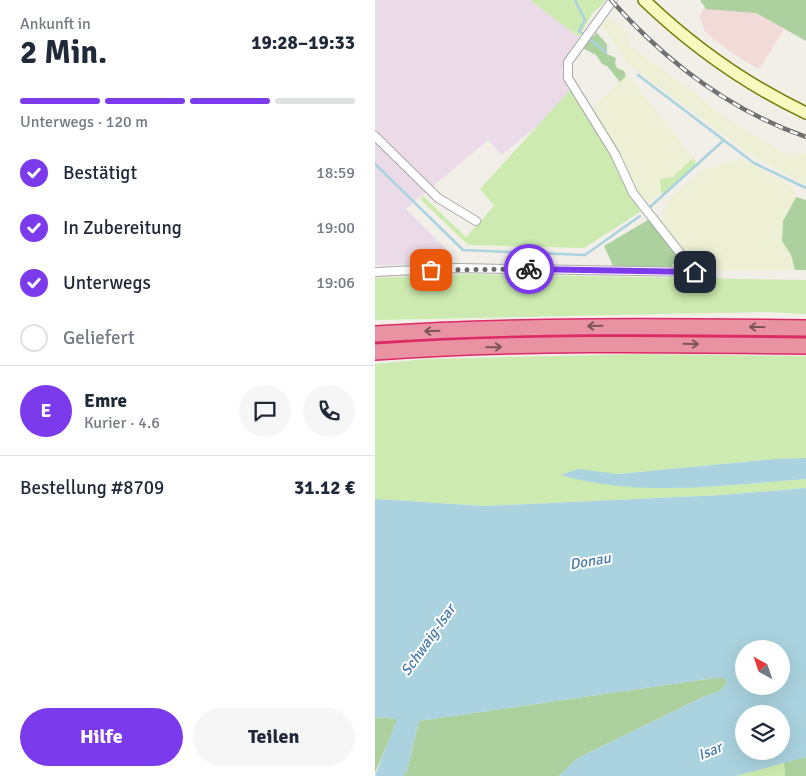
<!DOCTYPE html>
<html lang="de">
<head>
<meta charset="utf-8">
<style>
	:root { --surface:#fff; --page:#f6f6f7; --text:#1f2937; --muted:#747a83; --line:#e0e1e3; --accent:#7c3aed }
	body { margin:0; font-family:Signika,sans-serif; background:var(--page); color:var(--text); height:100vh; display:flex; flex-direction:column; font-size:19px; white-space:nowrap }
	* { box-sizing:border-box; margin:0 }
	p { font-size:16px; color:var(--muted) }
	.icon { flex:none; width:28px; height:28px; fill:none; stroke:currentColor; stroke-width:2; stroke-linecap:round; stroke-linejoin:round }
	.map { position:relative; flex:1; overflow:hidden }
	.panel { display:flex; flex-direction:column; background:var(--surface); width:375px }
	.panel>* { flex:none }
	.needle { width:32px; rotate:320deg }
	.fabs { position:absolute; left:360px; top:640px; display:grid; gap:10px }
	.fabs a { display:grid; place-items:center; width:55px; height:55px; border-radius:50%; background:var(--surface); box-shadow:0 5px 20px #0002; font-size:25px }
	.pin { position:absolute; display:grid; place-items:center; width:42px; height:42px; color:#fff; margin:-21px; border-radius:10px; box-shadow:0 2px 8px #0006 }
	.courier { position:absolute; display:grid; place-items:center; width:50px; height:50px; margin:-25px; border:4px solid #7c3aed; border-radius:50%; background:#fff; color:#222; box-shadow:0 1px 6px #0007 }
	.overview em { font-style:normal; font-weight:700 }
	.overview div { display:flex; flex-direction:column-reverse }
	.overview { display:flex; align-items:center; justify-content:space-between; height:85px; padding:0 20px }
	h1 { font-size:32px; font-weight:700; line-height:38px }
	.bar { display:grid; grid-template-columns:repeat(4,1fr); gap:8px 5px; align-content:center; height:60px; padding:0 20px }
	.bar i { height:6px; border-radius:4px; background:var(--line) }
	.bar .selected { background:var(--accent) }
	.bar p { grid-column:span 4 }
	.line { display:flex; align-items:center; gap:12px; padding:0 20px; border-top:1px solid var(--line) }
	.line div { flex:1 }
	.round { display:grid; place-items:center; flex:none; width:52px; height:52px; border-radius:26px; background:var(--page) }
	ol { padding:0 20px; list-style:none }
	li { display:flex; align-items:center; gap:15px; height:55px }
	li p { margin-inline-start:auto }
	li .icon { padding:5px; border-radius:50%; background:var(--accent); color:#fff; stroke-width:4 }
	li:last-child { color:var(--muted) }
	li i { width:28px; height:28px; border:2px solid var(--line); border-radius:50% }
	.button { display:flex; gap:10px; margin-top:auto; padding:10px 20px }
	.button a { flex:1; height:58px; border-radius:30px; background:var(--accent); color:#fff; font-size:20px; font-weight:700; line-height:58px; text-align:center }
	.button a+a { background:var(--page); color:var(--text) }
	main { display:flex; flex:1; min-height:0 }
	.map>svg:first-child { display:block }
	.commercial { fill:#f2dad9 }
	.industrial { fill:#ebdbe8 }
	.farmland { fill:#eef0d5 }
	.grass { fill:#cdebb0 }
	.forest { fill:#add19e }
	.water { fill:#aad3df; fill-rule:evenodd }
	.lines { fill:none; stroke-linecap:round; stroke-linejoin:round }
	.stream { stroke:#aad3df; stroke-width:2.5 }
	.street-casing { stroke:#a9a9a9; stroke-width:10 }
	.secondary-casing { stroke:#707d05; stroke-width:14 }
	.highway-casing { stroke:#dc2a67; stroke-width:18 }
	.street { stroke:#fff; stroke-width:8 }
	.secondary { stroke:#f7fabf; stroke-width:11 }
	.highway { stroke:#e892a2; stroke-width:15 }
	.rail-casing { stroke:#707070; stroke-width:4.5 }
	.rail { stroke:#fff; stroke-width:2.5; stroke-dasharray:8; stroke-linecap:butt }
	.oneway { stroke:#7b545c }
	.done { stroke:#6b6a68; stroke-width:5; stroke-dasharray:0 9 }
	.route { stroke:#7c3aed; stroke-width:6 }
	.labels { text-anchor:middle; stroke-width:4; stroke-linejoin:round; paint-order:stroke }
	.water-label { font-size:15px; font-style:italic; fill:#4a7aab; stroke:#fff }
</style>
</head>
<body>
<main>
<section class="panel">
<div class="overview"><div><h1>2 Min.</h1><p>Ankunft in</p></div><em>19:28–19:33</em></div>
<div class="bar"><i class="selected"></i><i class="selected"></i><i class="selected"></i><i></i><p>Unterwegs · 120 m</p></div>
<ol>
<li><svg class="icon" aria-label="check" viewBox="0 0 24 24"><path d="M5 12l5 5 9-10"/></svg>Bestätigt<p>18:59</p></li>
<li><svg class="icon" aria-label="check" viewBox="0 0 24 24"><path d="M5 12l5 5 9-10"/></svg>In Zubereitung<p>19:00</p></li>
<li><svg class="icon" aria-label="check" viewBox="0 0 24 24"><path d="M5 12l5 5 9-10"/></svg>Unterwegs<p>19:06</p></li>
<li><i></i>Geliefert</li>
</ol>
<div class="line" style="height:90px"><b class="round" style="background:var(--accent);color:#fff">E</b><div><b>Emre</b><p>Kurier · 4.6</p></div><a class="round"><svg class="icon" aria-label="chat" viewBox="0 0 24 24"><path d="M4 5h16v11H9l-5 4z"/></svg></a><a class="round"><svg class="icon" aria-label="phone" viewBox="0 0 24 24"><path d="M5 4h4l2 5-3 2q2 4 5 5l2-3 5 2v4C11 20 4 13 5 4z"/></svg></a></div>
<div class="line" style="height:65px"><div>Bestellung #8709</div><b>31.12 €</b></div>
<div class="button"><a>Hilfe</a><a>Teilen</a></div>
</section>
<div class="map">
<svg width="431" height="776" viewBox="0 0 431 776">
	<rect width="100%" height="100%" fill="#f2efe9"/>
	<path class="commercial" d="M342 5 369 8 390 16 409 30 384 69 358 54 331 33 324 17 328 9Z"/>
	<path class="industrial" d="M0 0H155L204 37 193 53 187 71 196 98 127 155 113 140 31 209 74 252 71 264 0 265Z"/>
	<path class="farmland" d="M234 17 253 34 255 46 323 95 344 113 408 153 431 154V185L377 156 253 64 226 24Z
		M251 76 257 80 318 158 298 177 285 179 286 193 275 202 262 194 218 107Z
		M366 158 417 187 421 197 408 221 407 241 416 255 420 270H335L319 265 289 226 287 213 297 197 328 170Z"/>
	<path class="grass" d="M155 0H231L217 14 204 37Z
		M196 89 217 118 261 201 265 212 209 248 93 245 45 199 48 196 91 237 119 206 105 189Z
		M318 158 322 164 290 193H286L285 179 298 177Z
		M91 274 431 280V314L392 312 0 320V278Z
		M263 354 431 356V458L399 459 243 474 203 470 187 475C263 497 353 485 431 479V488L347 495 110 506 0 499V364L51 359Z
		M409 762 410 776H361L366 774Z"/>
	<path class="forest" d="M325 0H431V41L381 13 331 9Z
		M220 31 232 44V54L241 58 240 63 242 68 249 71 251 76 245 82 232 66 227 64 221 55 209 49V44L221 34Z
		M421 197 431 200V270H420L416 255 407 241 408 221Z
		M273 220 289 236 303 259 296 267 238 266 229 246Z
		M339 678H349L352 683 345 691 328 697 203 758 184 776H28L32 771 44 721Z
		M0 717 23 719 0 773Z
		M431 757V776H410L409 762Z"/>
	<path class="water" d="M431 458V479C351 485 264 498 186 475L203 469 243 474 399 459Z
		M431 488V757L361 776H184L203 758 328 697 345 691 352 683 349 678H339L44 721 32 771 28 776H0L22 719 0 717V499L110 506 347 495ZM369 649H406V686H369ZM369 714H406V751H369Z"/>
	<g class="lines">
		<path class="stream" d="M200 0 210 20 204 31 231 52
			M263 75 379 163 431 188
			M0 164 88 250 210 255 265 216
			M275 207 349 140"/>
		<g class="street-casing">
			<path id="street" d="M238 0 193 62V78L240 154 258 193 320 272
				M0 136 63 198 101 221
				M0 272 82 268 320 272"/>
		</g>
		<g class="secondary-casing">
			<path id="secondary" d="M269 0C318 47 370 84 431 113"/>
		</g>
		<g class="highway-casing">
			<path id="highway" d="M0 334C144 325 287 326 431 328
				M0 352C143 342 287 344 431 346"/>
		</g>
		<use href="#street" class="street"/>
		<use href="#secondary" class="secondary"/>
		<use href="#highway" class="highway"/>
		<g class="rail-casing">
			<path id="rail" d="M236 0C290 61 354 110 431 137"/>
		</g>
		<use href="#rail" class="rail"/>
	</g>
	<defs><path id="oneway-shaft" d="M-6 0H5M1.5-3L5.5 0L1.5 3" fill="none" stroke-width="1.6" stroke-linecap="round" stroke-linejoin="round" transform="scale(1.25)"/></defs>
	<g class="oneway">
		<use href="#oneway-shaft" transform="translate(220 326) rotate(179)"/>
		<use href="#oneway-shaft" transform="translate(382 327) rotate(-179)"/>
		<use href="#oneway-shaft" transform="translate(57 331) rotate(178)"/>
		<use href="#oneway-shaft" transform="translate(316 344) rotate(1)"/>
		<use href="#oneway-shaft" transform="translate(119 347) rotate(-1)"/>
	</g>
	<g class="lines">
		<path class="done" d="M56 270 154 269"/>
		<path class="route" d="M154 269 320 272"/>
	</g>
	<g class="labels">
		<g class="water-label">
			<text transform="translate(215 561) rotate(-10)" y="5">Donau</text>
			<text transform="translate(53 640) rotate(-55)" y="5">Schwaig-Isar</text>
			<text transform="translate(335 751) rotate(-23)" y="5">Isar</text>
		</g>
	</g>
</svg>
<div class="fabs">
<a><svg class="needle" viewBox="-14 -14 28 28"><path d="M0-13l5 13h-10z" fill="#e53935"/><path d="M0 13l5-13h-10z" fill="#747a83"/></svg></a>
<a><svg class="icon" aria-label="layers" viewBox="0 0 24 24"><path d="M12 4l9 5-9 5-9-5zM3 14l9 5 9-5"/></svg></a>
</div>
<div class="pin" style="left:56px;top:270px;background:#ea580c"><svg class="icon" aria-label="bag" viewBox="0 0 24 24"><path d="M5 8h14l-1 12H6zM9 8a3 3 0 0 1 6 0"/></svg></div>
<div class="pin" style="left:320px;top:272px;background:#1f2937"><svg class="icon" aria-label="home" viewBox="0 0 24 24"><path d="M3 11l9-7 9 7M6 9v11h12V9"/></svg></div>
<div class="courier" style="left:154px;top:269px"><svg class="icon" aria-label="bike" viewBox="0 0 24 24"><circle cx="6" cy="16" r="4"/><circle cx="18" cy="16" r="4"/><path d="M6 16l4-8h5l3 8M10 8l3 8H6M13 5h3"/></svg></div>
</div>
</main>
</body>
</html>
